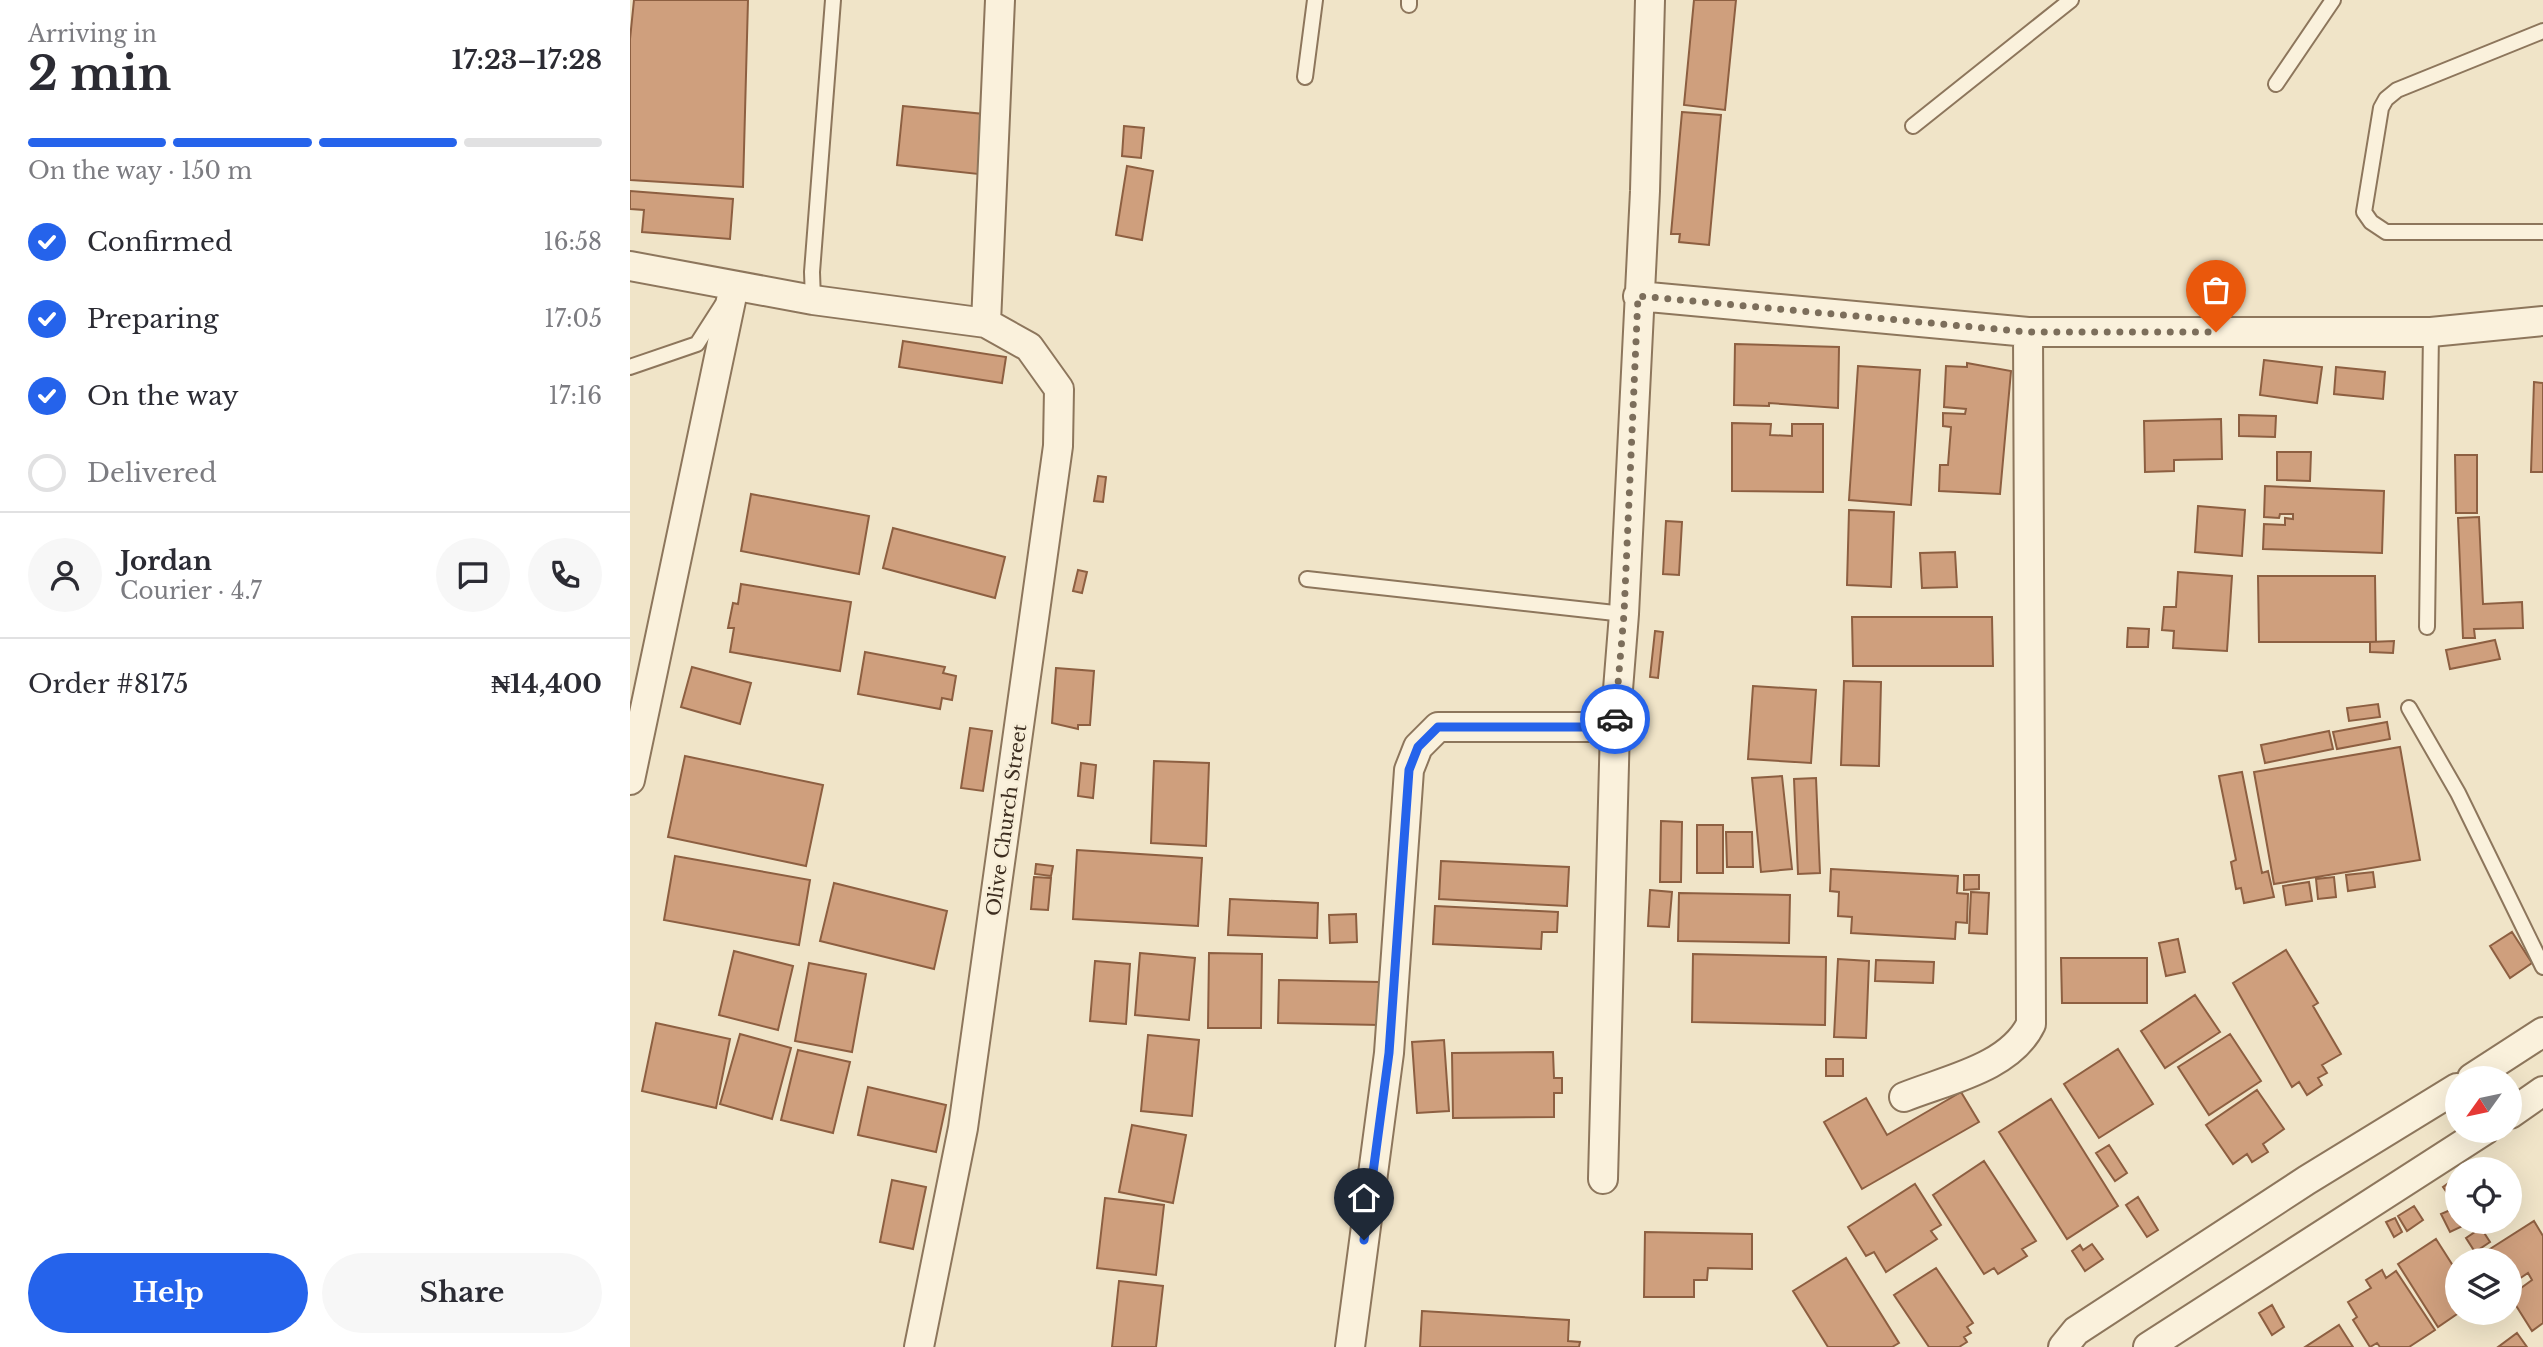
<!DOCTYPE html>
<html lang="en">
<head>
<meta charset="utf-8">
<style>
	:root { --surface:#fff; --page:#f7f7f7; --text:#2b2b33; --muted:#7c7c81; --line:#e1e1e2; --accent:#2563eb }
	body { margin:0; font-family:"Libre Baskerville",serif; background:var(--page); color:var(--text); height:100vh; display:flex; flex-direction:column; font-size:26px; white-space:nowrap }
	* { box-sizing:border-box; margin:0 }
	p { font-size:23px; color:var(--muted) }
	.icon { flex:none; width:38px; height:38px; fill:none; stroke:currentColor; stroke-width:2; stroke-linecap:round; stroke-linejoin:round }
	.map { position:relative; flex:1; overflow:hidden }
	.sheet { display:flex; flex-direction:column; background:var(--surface); width:630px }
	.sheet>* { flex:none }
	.needle { width:46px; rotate:237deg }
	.controls { position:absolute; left:1815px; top:1066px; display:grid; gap:14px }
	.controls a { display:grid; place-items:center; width:77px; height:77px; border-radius:50%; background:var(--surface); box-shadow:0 7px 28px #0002; font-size:35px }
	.pin { position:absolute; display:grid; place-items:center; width:60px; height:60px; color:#fff; margin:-72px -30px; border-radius:50% 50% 50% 0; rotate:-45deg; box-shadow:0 0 7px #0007 }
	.pin .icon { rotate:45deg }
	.courier { position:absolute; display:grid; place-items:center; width:70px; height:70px; margin:-35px; border:5px solid #2563eb; border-radius:50%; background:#fff; color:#222; box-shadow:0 2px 9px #0007 }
	.headline em { font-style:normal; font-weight:800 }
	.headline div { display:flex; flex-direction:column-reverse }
	.headline { display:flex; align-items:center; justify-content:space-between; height:119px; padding:0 28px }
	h1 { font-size:46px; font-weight:800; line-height:52px }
	.bar { display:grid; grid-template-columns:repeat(4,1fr); gap:10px 7px; align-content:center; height:84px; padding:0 28px }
	.bar i { height:9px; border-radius:5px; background:var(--line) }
	.bar .active { background:var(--accent) }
	.bar p { grid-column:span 4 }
	.line { display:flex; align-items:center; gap:18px; padding:0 28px; border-top:2px solid var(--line) }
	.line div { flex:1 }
	.round { display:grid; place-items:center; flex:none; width:74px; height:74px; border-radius:37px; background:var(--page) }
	ol { padding:0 28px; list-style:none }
	li { display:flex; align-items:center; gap:21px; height:77px }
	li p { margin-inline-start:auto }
	li .icon { padding:7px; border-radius:50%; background:var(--accent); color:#fff; stroke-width:4 }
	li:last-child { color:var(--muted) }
	li i { width:38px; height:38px; border:4px solid var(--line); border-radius:50% }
	.action { display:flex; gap:14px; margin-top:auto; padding:14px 28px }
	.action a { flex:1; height:80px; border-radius:42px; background:var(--accent); color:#fff; font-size:28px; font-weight:800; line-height:80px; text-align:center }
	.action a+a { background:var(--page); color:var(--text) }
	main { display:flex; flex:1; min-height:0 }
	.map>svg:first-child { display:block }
	.building { fill:#cf9f7d; stroke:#8d5f41; stroke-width:2 }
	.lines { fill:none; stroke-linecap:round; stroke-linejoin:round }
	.service-casing { stroke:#8d765c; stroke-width:18 }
	.minor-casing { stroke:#8d765c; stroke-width:32 }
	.service { stroke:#faf1dc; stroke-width:14 }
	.minor { stroke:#faf1dc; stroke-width:28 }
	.done { stroke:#7c6e5b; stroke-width:7; stroke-dasharray:0 12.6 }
	.route { stroke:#2563eb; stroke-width:9 }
	.labels { text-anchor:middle; stroke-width:5; stroke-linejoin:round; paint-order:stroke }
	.street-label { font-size:19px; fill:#3d2e20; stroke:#f7eed8 }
</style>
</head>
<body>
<main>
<section class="sheet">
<div class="headline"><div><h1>2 min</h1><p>Arriving in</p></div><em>17:23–17:28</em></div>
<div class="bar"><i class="active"></i><i class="active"></i><i class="active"></i><i></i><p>On the way · 150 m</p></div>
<ol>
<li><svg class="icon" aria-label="check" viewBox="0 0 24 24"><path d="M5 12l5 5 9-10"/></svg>Confirmed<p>16:58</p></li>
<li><svg class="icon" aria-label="check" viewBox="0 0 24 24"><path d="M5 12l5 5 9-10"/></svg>Preparing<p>17:05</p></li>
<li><svg class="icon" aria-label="check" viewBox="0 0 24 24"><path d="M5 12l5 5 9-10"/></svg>On the way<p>17:16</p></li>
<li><i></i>Delivered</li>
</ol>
<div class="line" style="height:126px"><a class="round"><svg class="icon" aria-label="person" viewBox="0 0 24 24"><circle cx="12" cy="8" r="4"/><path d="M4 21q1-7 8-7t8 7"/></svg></a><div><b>Jordan</b><p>Courier · 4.7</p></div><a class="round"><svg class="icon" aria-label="chat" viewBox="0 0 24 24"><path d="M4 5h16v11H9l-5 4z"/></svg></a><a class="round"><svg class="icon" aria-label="phone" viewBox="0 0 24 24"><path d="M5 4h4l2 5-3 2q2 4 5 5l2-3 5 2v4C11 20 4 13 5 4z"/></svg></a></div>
<div class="line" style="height:91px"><div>Order #8175</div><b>₦14,400</b></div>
<div class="action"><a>Help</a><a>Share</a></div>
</section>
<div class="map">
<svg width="1913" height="1347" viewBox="0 0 1913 1347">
	<rect width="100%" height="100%" fill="#f0e4c8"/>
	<path class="building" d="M4 0H118L113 187 0 180V39Z
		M1064 0H1106L1095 110 1054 105Z
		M273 106 354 114 348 174 267 165Z
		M1052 112 1091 115 1079 245 1049 242 1050 234H1041Z
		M494 126 514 128 511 158 492 156Z
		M497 166 523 171 512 240 486 235Z
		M0 191 103 199 100 239 12 232 14 210 0 209Z
		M273 341 376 357 372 383 269 367Z
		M1105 344 1209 347 1208 408 1139 403V406L1104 405Z
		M1634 360 1692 367 1687 403 1630 395Z
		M1337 363 1381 371 1370 494 1309 491 1310 465H1318L1321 427 1313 426V413L1335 414 1336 409 1314 407 1316 366 1337 367Z
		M1228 366 1290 370 1281 505 1219 500Z
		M1706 367 1755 372 1753 399 1704 394Z
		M1904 382 1913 383V472H1901Z
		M1609 415 1646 416 1645 437 1609 436Z
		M1591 419 1592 459 1544 460V471L1515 472 1514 421Z
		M1102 423 1141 424 1140 435 1162 436V424H1193V492L1102 491Z
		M1647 452H1681L1680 481 1647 480Z
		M1825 455H1847V513H1826Z
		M468 476 476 477 473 502 464 501Z
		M1635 486 1754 491 1752 553 1633 549 1634 524 1655 525V518L1663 519V514H1650L1649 518 1634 517Z
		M121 494 239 516 229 574 111 551Z
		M1568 506 1615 510 1612 556 1565 552Z
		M1219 510 1264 512 1261 587 1217 585Z
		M1849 517 1853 604 1892 602 1893 628 1844 629 1845 638H1833L1828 518Z
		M1036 521 1052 522 1049 575 1033 574Z
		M263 528 375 557 365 598 253 568Z
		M1325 552 1327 587 1292 588 1290 553Z
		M448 570 457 572 452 593 443 591Z
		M1548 572 1602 576 1597 651 1543 648 1544 631 1532 630 1534 607H1546Z
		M1628 576H1745L1746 642H1629Z
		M111 584 221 602 210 671 100 652 104 628H98L103 603 108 604Z
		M1222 617H1362L1363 666H1223Z
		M1498 628 1519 629 1518 647H1497Z
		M1025 631 1033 632 1028 678 1020 677Z
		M1865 640 1870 659 1820 669 1816 650Z
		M1764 641 1763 653 1740 652V642Z
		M235 652 315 667 313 673 326 676 322 700 312 698 310 709 228 694Z
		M62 667 121 683 110 724 51 707Z
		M426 668 464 671 460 725H448V729L422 723Z
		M1214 681 1251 682 1249 766 1211 765Z
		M1123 686 1186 690 1181 763 1118 759Z
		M1748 704 1750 717 1719 721 1717 708Z
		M1757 722 1760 739 1707 749 1703 732Z
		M340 728 362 731 353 791 331 788Z
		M1699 731 1703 749 1635 763 1631 745Z
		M1770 747 1790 860 1644 884 1624 772Z
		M55 756 193 785 176 866 38 837Z
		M524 761 579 763 576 846 521 843Z
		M451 763 466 765 463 798 448 796Z
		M1612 772 1632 873 1638 871 1644 897 1614 903 1611 888 1606 889 1601 862 1606 860 1589 776Z
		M1152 776 1162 869 1131 872 1122 778Z
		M1186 778 1190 873 1168 874 1164 779Z
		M1031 821 1052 822 1051 882H1030Z
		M1067 825H1093V873H1067Z
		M1096 832H1122L1123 867H1097Z
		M447 850 572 858 568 926 443 919Z
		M45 856 180 880 169 945 34 920Z
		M811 861 939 867 937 906 809 899Z
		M406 864 423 866 421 876 405 874Z
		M1201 869 1328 876 1327 893 1338 894 1337 923 1326 922 1325 939 1221 933 1222 917 1208 916 1209 892 1200 891Z
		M1743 872 1745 887 1718 891 1716 875Z
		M1334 875H1349V889L1334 890Z
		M404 877 421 878 418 910 401 909Z
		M1704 877 1706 897 1688 899 1686 879Z
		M1679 882 1682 901 1656 905 1653 886Z
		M204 883 317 911 304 969 190 941Z
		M1020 890 1042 892 1039 927 1018 926Z
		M1341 892 1359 893 1357 934 1339 933Z
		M1049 893 1160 895 1159 943 1048 941Z
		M600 899 688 903 687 938 598 935Z
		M805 906 928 912 927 932H912L911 949 803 944Z
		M726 914 727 942 700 943 699 915Z
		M1882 932 1902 963 1880 978 1860 946Z
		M1548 939 1555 972 1536 976 1529 943Z
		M1656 950 1688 1003 1683 1006 1711 1054 1692 1065 1697 1073 1688 1078 1692 1085 1677 1095 1669 1082 1662 1087 1603 983Z
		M104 951 163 966 148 1030 89 1015Z
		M510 953 565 958 559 1020 505 1015Z
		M579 953 632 954 631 1028H578Z
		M1063 954 1196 957 1195 1025 1062 1022Z
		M1431 958H1517V1003H1432Z
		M1208 959 1239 961 1236 1038 1204 1037Z
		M1246 960 1304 962 1303 983 1245 981Z
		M465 961 500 964 496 1024 460 1021Z
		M179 963 236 974 222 1052 165 1041Z
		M649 980 751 982 750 1025 648 1023Z
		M1565 995 1590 1032 1535 1068 1511 1031Z
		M26 1023 100 1039 86 1108 12 1091Z
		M110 1034 161 1048 142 1119 90 1104Z
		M1600 1034 1631 1081 1579 1115 1548 1067Z
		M518 1035 569 1040 562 1116 511 1111Z
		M814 1040 819 1111 787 1113 782 1042Z
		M1488 1049 1523 1104 1469 1138 1434 1084Z
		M168 1050 220 1062 203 1133 151 1120Z
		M923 1052 924 1078H932V1093H924V1117L823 1118 822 1053Z
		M1196 1059H1213V1076H1196Z
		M238 1087 316 1105 306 1152 228 1135Z
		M1627 1090 1654 1129 1633 1144 1638 1152 1622 1162 1617 1154 1603 1164 1576 1125Z
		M1331 1092 1349 1122 1232 1189 1194 1122 1236 1098 1257 1135Z
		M1421 1099 1488 1206 1437 1239 1369 1132Z
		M502 1125 556 1135 543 1203 489 1192Z
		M1479 1145 1497 1173 1485 1181 1466 1153Z
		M1354 1161 1406 1241 1392 1249 1397 1256 1368 1274 1364 1268 1354 1274 1303 1195Z
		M1827 1177V1197L1822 1200 1813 1187Z
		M262 1180 296 1187 283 1249 250 1242Z
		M1285 1184 1311 1225 1301 1231 1307 1239 1256 1272 1244 1252 1236 1256 1218 1227Z
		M1508 1197 1528 1230 1517 1237 1496 1205Z
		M475 1198 534 1205 526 1275 467 1268Z
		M1784 1206 1793 1220 1777 1231 1768 1216Z
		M1827 1207V1222L1837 1224 1820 1232 1811 1214Z
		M1765 1218 1772 1232 1764 1237 1756 1222Z
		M1904 1221 1913 1236V1323L1902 1331 1880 1296 1902 1280 1898 1273 1880 1285V1260H1855L1852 1254Z
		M1851 1228 1860 1242 1845 1252 1836 1238Z
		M1015 1232 1122 1234V1269L1078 1268 1077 1280H1064V1297H1014Z
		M1806 1239 1827 1272 1826 1280 1818 1285 1822 1292 1827 1288V1312H1830L1808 1327 1768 1264Z
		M1462 1244 1473 1259 1455 1271 1442 1251 1450 1245 1453 1250Z
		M1216 1258 1269 1343 1262 1347H1198L1163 1291Z
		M1306 1268 1343 1323 1337 1327 1341 1333 1334 1337 1337 1342 1329 1347H1299L1264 1295Z
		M1752 1270 1756 1278 1766 1271 1805 1330 1779 1347H1750L1747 1343 1740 1347 1723 1320 1727 1317 1718 1302 1741 1288 1736 1280Z
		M489 1281 533 1286 526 1347H482Z
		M1642 1305 1654 1327 1642 1335 1629 1313Z
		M792 1311 939 1320 938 1341 950 1342 949 1347H790Z
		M1709 1325 1723 1347H1675Z
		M1887 1333 1897 1347H1868Z"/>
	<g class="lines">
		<g class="service-casing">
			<path id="service" d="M779 5V0
				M1913 31 1767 90 1756 99 1751 108 1734 212 1741 222 1756 232H1913
				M675 77 685 0
				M1646 84 1703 0
				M1283 126 1441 0
				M183 300 182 272 203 0
				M0 367 67 344 92 305
				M677 579 994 614
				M1797 627 1801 332
				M1779 708 1828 793 1913 967"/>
		</g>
		<g class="minor-casing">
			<path id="minor" d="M0 266 183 300 356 323 399 347 429 389 428 446 333 1128 289 1347
				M1008 296 1398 332H1801L1913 321
				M356 323 370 0
				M0 780 104 286
				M1842 1078 1913 1032
				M1274 1097C1316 1080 1380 1068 1401 1024L1398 332
				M1880 1114 1913 1091
				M973 1179 985 727 994 614 1015 191 1020 0
				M720 1347 759 1053 779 770 788 747 808 727H985
				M1433 1347 1446 1331 1677 1180 1827 1088
				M1518 1347 1855 1130"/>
		</g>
		<use href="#service" class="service"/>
		<use href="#minor" class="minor"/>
	</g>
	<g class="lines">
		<path class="done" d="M985 719 994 614 1008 296 1398 332H1586"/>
		<path class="route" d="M734 1240 759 1053 779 770 788 747 808 727H985V719"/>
	</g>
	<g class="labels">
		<g class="street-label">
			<text transform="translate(376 820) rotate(-82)" y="7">Olive Church Street</text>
		</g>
	</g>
</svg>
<div class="controls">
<a><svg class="needle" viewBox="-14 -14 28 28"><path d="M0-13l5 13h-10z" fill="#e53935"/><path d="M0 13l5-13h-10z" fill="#7c7c81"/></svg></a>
<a><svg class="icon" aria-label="locate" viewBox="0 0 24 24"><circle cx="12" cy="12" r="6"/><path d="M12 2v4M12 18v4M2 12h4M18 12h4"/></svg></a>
<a><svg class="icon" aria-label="layers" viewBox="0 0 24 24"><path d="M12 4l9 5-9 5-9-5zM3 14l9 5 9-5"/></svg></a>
</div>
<div class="pin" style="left:1586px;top:332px;background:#ea580c"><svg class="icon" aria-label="bag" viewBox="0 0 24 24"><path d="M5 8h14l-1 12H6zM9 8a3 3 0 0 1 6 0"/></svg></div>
<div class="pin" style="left:734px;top:1240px;background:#1f2937"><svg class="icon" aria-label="home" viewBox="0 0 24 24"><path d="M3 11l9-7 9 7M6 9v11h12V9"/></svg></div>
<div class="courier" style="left:985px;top:719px"><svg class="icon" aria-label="car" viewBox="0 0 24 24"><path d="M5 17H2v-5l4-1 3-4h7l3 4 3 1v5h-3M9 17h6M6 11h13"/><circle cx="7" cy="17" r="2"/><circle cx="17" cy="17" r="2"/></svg></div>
</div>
</main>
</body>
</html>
